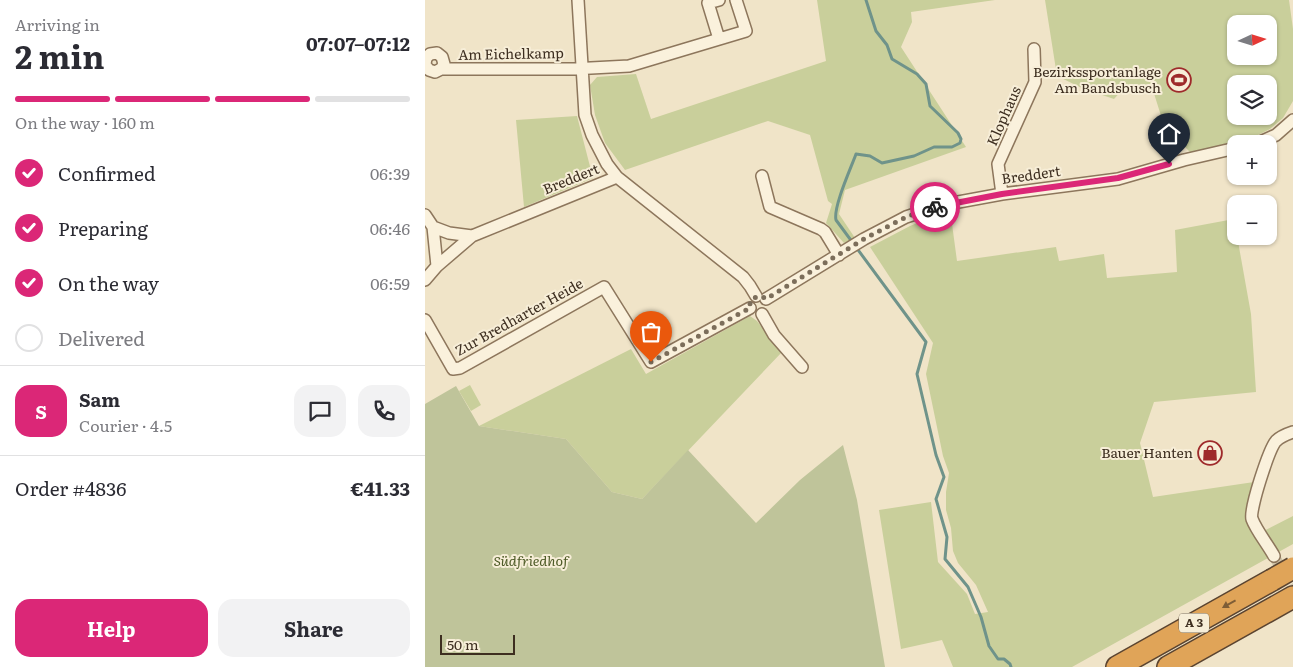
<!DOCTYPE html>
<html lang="en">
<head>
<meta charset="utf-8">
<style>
	:root { --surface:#fff; --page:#f2f2f3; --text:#2b2b33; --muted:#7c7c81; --line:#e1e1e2; --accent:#db2777 }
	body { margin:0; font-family:Literata,serif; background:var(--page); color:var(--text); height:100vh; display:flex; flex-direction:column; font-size:19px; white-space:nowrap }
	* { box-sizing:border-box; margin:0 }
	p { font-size:16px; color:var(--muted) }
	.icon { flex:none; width:28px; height:28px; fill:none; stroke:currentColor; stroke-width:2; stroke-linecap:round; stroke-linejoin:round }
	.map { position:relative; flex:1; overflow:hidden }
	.drawer { display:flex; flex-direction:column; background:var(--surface); width:425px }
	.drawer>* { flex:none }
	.needle { width:32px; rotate:86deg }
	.fabs { position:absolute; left:802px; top:15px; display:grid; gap:10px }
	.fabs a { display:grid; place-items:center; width:50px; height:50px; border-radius:10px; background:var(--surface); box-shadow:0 1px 4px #0004; font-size:25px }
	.scale { position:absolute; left:15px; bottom:12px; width:75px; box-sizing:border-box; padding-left:5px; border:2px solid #3d2e20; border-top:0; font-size:14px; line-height:18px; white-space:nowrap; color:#3d2e20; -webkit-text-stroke:4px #f7eed8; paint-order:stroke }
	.pin { position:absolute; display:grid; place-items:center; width:42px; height:42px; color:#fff; margin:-51px -21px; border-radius:50% 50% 50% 0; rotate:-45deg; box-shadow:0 0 5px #0007 }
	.pin .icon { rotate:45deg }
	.courier { position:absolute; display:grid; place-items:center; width:50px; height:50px; margin:-25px; border:4px solid #db2777; border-radius:50%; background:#fff; color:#222; box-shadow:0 1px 6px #0007 }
	.overview em { font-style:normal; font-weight:700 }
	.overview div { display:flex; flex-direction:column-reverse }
	.overview { display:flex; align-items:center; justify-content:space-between; height:85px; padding:0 15px }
	h1 { font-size:32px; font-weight:700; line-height:38px }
	.bar { display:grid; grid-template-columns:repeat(4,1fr); gap:8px 5px; align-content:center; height:60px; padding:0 15px }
	.bar i { height:6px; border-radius:4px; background:var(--line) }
	.bar .selected { background:var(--accent) }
	.bar p { grid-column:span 4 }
	.line { display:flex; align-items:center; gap:12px; padding:0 15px; border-top:1px solid var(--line) }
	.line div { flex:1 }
	.round { display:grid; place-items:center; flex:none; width:52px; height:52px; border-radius:15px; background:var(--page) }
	ol { padding:0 15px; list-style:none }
	li { display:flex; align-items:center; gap:15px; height:55px }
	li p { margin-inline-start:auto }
	li .icon { padding:5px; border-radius:50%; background:var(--accent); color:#fff; stroke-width:4 }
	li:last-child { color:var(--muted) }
	li i { width:28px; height:28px; border:2px solid var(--line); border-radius:50% }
	.button { display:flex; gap:10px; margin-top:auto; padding:10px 15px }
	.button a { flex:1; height:58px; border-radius:15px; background:var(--accent); color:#fff; font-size:20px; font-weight:700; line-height:58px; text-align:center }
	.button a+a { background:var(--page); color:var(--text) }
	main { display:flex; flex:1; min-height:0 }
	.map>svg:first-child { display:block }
	.green { fill:#c9cf9b; fill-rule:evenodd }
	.cemetery { fill:#bfc49a }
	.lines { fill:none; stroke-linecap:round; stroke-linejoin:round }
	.stream { stroke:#6f938a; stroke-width:3 }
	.street-tunnel { stroke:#ccc0a6; stroke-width:11; stroke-dasharray:11 5.5; stroke-linecap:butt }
	.street-casing { stroke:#8d765c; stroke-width:14 }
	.highway-casing { stroke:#5b4430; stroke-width:24 }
	.street { stroke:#faf1dc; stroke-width:11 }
	.highway { stroke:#e0a458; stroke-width:21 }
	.highway-bridge-casing { stroke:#5b4430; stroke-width:24; stroke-linecap:butt }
	.highway-bridge { stroke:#e0a458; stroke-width:21 }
	.oneway { fill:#7e5d36 }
	.done { stroke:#7c6e5b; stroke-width:5; stroke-dasharray:0 9 }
	.route { stroke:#db2777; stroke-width:6 }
	.labels { text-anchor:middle; stroke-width:4; stroke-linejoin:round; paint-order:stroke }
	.shield { fill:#f7eed8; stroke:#756857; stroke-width:1 }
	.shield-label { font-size:12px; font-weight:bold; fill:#3d2e20 }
	.street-label { font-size:14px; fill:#3d2e20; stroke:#f7eed8 }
	.poi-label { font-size:14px; fill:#3d2e20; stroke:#f7eed8; text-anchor:end }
	.park-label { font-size:14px; font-style:italic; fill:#4d5a26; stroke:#f7eed8 }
</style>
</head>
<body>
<main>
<section class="drawer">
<div class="overview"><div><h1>2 min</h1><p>Arriving in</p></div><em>07:07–07:12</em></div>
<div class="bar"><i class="selected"></i><i class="selected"></i><i class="selected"></i><i></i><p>On the way · 160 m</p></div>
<ol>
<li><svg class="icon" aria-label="check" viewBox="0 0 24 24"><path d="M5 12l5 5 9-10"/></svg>Confirmed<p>06:39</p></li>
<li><svg class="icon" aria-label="check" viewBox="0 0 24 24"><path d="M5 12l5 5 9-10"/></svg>Preparing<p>06:46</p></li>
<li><svg class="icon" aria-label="check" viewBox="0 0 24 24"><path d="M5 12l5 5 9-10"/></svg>On the way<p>06:59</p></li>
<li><i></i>Delivered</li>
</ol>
<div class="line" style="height:90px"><b class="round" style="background:var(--accent);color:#fff">S</b><div><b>Sam</b><p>Courier · 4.5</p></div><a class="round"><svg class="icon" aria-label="chat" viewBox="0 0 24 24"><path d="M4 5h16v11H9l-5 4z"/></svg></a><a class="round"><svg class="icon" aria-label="phone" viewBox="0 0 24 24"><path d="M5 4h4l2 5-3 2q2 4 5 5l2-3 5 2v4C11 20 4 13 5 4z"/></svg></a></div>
<div class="line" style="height:65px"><div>Order #4836</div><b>€41.33</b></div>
<div class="button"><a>Help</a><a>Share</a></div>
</section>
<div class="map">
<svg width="868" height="667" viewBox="0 0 868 667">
	<rect width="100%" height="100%" fill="#f0e4c8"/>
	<path class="green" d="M392 0H570L486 12 487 22 476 47 541 147 420 190 414 214 430 238 419 243 401 223 407 204 403 201 385 135 343 121 200 170 180 143 170 115 165 85 172 77 211 74 226 119 401 61Z
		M620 0H864L868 29V101L858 118 845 129 833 135 766 153 760 147 752 149 754 155 749 157 726 84 699 88 689 99 659 89 632 76ZM811 24H844V56H811ZM811 84H844V116H811Z
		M152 116 168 178 99 207 91 120Z
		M525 209 532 261 631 247 634 261 679 254 682 278 752 272 750 230 809 219 826 314 831 392 729 402 715 443 728 497 829 482 820 516 829 536 868 516V544L647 667H528L517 640 476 649 454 510 506 502 513 562 542 594 550 614 563 612 551 585 533 563 528 551 526 528 521 510V492L524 473 518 456 501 374 508 343 445 247 485 226Z
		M325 316 332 321 357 352 217 499 187 492 141 439 54 426 206 349 221 374Z
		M45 385 56 405 46 411 34 391Z"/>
	<path class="cemetery" d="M31 386 54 426 141 439 187 492 217 499 263 450 331 523 375 480 418 445 432 500 460 667H0V404Z"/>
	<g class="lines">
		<path class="stream" d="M441 0 451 31 462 45 467 59 492 74 501 84 505 106 533 133 536 139 535 143 527 147H509L489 156 457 163 445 156 431 154C426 168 408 207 411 220L501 342 492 374 511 455 519 477 511 499 522 537 520 559 543 587 556 617 564 646 573 659H579L585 664 586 667"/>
		<path class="street-tunnel" d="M849 556 868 589"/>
		<g class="street-casing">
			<path id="street" d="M153 0 160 115 167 135 182 164 192 177 318 277 325 286 331 296
				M294 0 283 3 294 39
				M0 64 1 58 5 54 12 53 17 57 19 64 16 69 10 72 4 70 0 65
				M16 69H147L204 66 321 31 311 0
				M831 144 851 135 868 120
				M337 176 345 207 396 229 400 232 414 255
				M577 194 573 164 610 82 609 49
				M0 215 8 227 24 233 47 236 192 177
				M8 227 12 266
				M0 280 12 266 47 236
				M341 299 439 239 481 217 517 205 577 194 693 179 759 160 811 148
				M337 314 349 335 377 367
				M0 320 28 369 35 368 179 287 226 362 325 308
				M849 556C843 545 831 530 827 519 824 510 844 449 851 441 856 436 862 434 868 432"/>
		</g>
		<g class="highway-casing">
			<path id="highway" d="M692 667 847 580
				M743 667 868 597"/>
		</g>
		<use href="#street" class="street"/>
		<use href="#highway" class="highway"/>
		<g class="highway-bridge-casing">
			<path id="highway-bridge" d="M847 580 868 568"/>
		</g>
		<use href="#highway-bridge" class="highway-bridge"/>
	</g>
	<defs><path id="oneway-solid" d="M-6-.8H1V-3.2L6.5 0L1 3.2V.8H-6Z" transform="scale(1.25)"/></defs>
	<use class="oneway" href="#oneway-solid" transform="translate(804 604) rotate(151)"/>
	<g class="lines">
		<path class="done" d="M226 362 325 308V303L328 298 336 296 341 299 439 239 481 217 510 207"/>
		<path class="route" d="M510 207 577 194 693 178 744 164"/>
	</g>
	<defs>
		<g id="stadium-ring" transform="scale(1.25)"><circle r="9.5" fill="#f7eed8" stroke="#9e2a2b" stroke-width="1.5"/><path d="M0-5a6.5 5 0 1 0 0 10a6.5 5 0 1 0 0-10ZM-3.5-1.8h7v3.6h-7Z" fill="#9e2a2b"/></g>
		<g id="shop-ring" transform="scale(1.25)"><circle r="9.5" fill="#f7eed8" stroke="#9e2a2b" stroke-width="1.5"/><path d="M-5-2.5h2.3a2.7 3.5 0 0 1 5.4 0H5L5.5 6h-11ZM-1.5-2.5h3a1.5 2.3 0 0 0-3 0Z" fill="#9e2a2b"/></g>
	</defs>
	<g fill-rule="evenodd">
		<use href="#stadium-ring" x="754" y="80"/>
		<use href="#shop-ring" x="785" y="453"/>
	</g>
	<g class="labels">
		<rect class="shield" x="754" y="613.5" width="30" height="19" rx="4"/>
		<g class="shield-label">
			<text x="769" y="627">A 3</text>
		</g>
		<g class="street-label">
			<text transform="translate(86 54) rotate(-1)" y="5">Am Eichelkamp</text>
			<text transform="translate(579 116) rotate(-66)" y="5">Klophaus</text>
			<text transform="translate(606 175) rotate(-8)" y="5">Breddert</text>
			<text transform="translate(146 179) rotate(-22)" y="5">Breddert</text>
			<text transform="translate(94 317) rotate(-29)" y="5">Zur Bredharter Heide</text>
		</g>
		<g class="poi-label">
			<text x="736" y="77">Bezirkssportanlage<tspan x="736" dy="16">Am Bandsbusch</tspan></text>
			<text x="768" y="458">Bauer Hanten</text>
		</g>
		<g class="park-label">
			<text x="106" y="566">Südfriedhof</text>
		</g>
	</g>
</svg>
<div class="fabs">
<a><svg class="needle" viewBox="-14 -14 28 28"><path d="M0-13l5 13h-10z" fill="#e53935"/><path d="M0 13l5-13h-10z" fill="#7c7c81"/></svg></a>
<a><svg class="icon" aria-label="layers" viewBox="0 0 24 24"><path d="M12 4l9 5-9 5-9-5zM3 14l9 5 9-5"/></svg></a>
<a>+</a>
<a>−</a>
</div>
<div class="scale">50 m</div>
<div class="pin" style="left:226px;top:362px;background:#ea580c"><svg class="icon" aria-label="bag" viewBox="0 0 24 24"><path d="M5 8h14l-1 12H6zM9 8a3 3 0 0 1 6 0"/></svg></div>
<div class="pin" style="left:744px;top:164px;background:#1f2937"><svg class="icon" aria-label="home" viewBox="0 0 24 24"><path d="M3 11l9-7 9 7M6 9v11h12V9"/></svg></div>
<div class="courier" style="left:510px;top:207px"><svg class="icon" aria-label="bike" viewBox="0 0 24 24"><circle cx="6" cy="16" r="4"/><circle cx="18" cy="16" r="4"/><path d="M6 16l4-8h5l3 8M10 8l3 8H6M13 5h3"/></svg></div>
</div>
</main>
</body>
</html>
